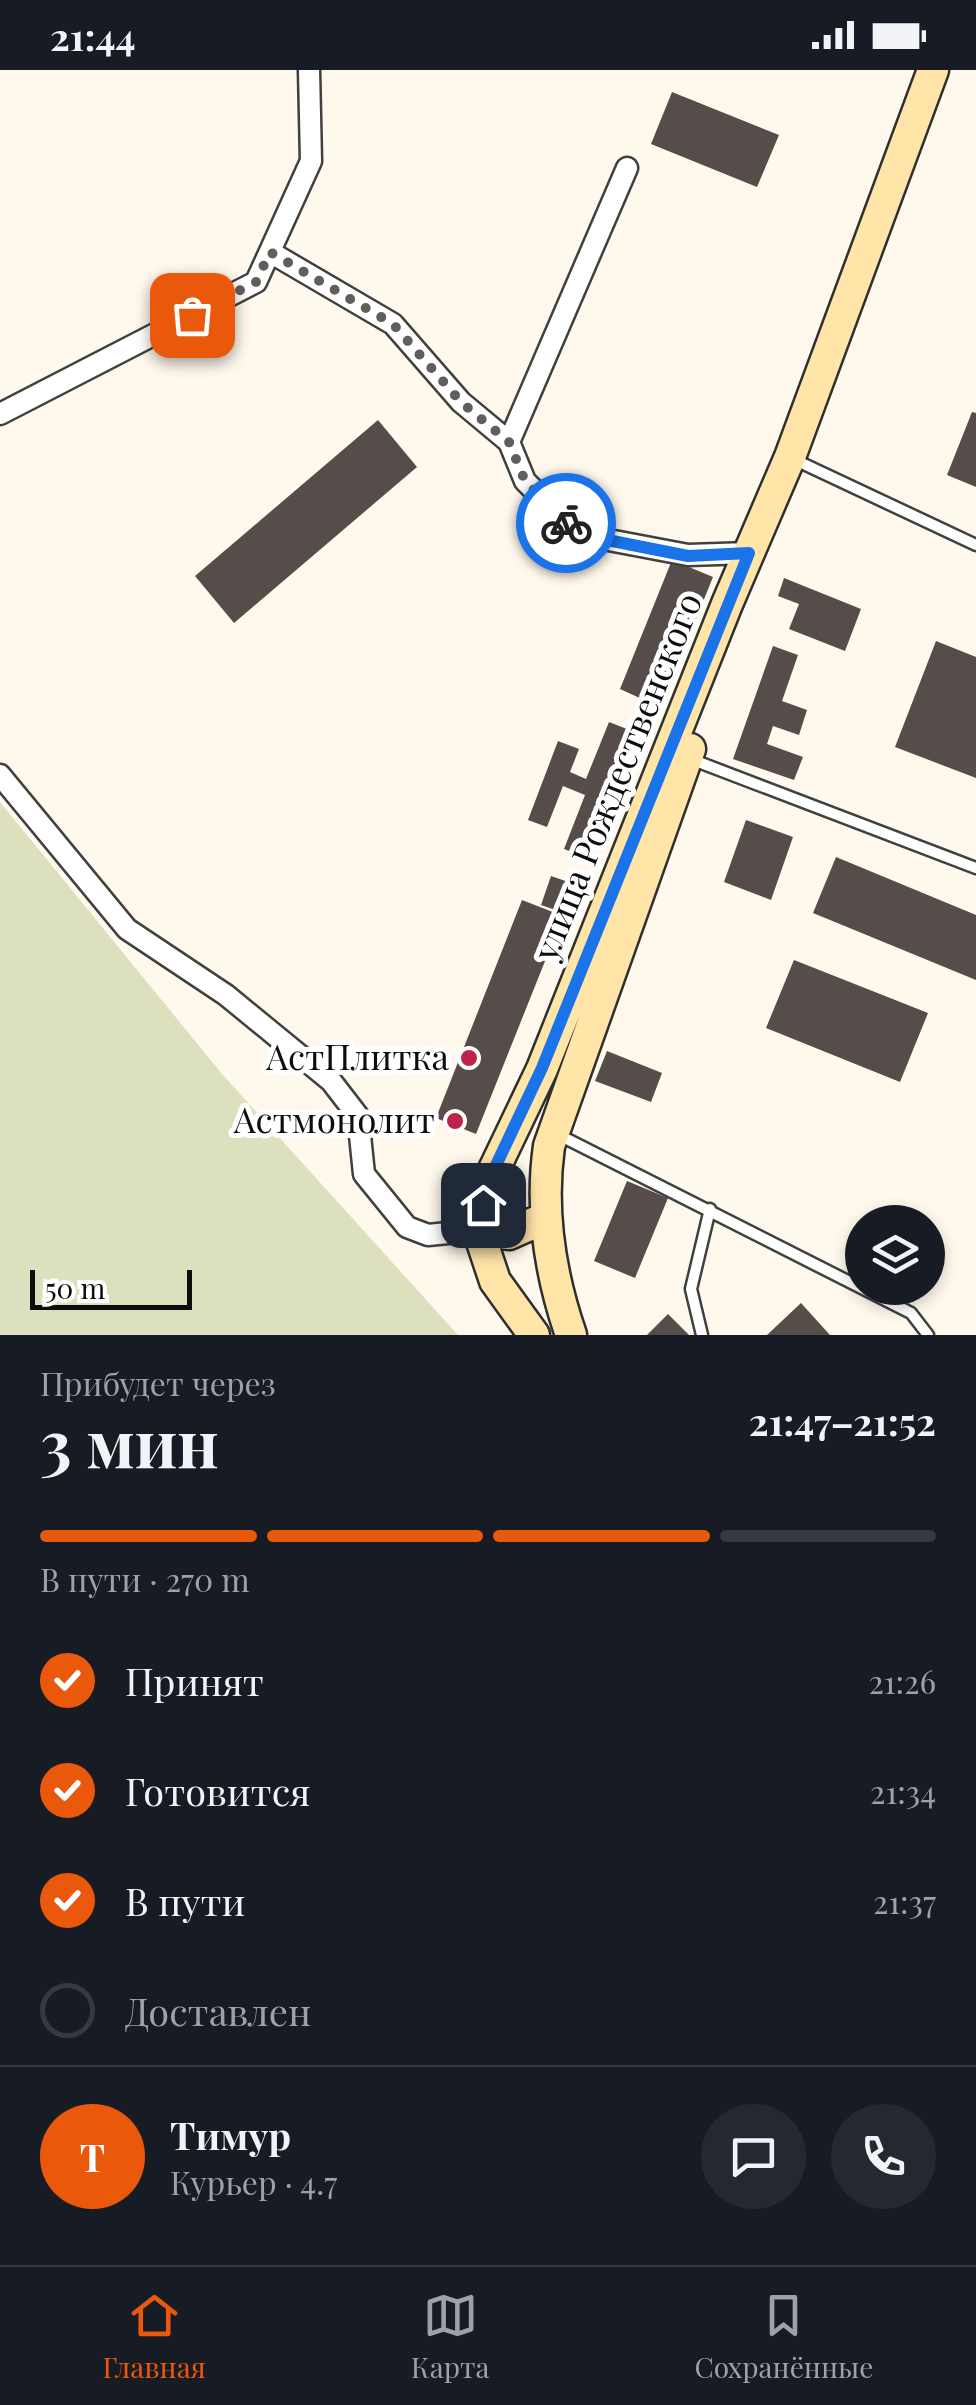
<!DOCTYPE html>
<html lang="ru">
<head>
<meta charset="utf-8">
<style>
	:root { --surface:#171b24; --page:#242831; --text:#f1f3f6; --muted:#9ea1a6; --line:#363941; --accent:#ea580c }
	body { margin:0; font-family:"Playfair Display",serif; background:var(--page); color:var(--text); height:100vh; display:flex; flex-direction:column; font-size:38px; white-space:nowrap }
	* { box-sizing:border-box; margin:0 }
	p { font-size:32px; color:var(--muted) }
	.icon { flex:none; width:55px; height:55px; fill:none; stroke:currentColor; stroke-width:2; stroke-linecap:round; stroke-linejoin:round }
	.map { position:relative; height:1265px; overflow:hidden }
	.side { display:flex; flex-direction:column; background:var(--surface); flex:1 }
	.side>* { flex:none }
	.buttons { position:absolute; left:845px; top:1135px; display:grid; gap:20px }
	.buttons a { display:grid; place-items:center; width:100px; height:100px; border-radius:50%; background:var(--surface); box-shadow:0 5px 15px #0003; font-size:50px }
	.scale { position:absolute; left:30px; bottom:25px; width:162px; box-sizing:border-box; padding-left:10px; border:5px solid #0d0d0d; border-top:0; font-size:28px; line-height:35px; white-space:nowrap; color:#0d0d0d; -webkit-text-stroke:8px #fff; paint-order:stroke }
	.pin { position:absolute; display:grid; place-items:center; width:85px; height:85px; color:#fff; margin:-42px; border-radius:20px; box-shadow:0 5px 15px #0006 }
	.courier { position:absolute; display:grid; place-items:center; width:100px; height:100px; margin:-50px; border:8px solid #1a73e8; border-radius:50%; background:#fff; color:#222; box-shadow:0 2px 12px #0007 }
	.summary em { font-style:normal; font-weight:700 }
	.summary div { display:flex; flex-direction:column-reverse }
	.summary { display:flex; align-items:center; justify-content:space-between; height:170px; padding:0 40px }
	h1 { font-size:65px; font-weight:700; line-height:75px }
	.bar { display:grid; grid-template-columns:repeat(4,1fr); gap:15px 10px; align-content:center; height:120px; padding:0 40px }
	.bar i { height:12px; border-radius:8px; background:var(--line) }
	.bar .active { background:var(--accent) }
	.bar p { grid-column:span 4 }
	.line { display:flex; align-items:center; gap:25px; padding:0 40px; border-top:2px solid var(--line) }
	.line div { flex:1 }
	.round { display:grid; place-items:center; flex:none; width:105px; height:105px; border-radius:52px; background:var(--page) }
	ol { padding:0 40px; list-style:none }
	li { display:flex; align-items:center; gap:30px; height:110px }
	li p { margin-inline-start:auto }
	li .icon { padding:10px; border-radius:50%; background:var(--accent); color:#fff; stroke-width:4 }
	li:last-child { color:var(--muted) }
	li i { width:55px; height:55px; border:5px solid var(--line); border-radius:50% }
	.status { display:flex; justify-content:space-between; align-items:center; height:70px; padding:0 50px; background:var(--surface); direction:ltr }
	.status svg { height:28px; fill:currentColor }
	.tabs { display:flex; justify-content:space-around; align-items:center; height:140px; border-top:2px solid var(--line); background:var(--surface); font-size:28px; color:var(--muted) }
	.tabs a { display:grid; justify-items:center; gap:5px }
	.tabs .active { color:var(--accent) }
	.map>svg:first-child { display:block }
	.cemetery { fill:#dce0be }
	.building { fill:#564c49 }
	.lines { fill:none; stroke-linecap:round; stroke-linejoin:round }
	.lane-casing { stroke:#404040; stroke-width:15 }
	.street-casing { stroke:#404040; stroke-width:25 }
	.secondary-casing { stroke:#2f2f2f; stroke-width:35 }
	.lane { stroke:#fff; stroke-width:10 }
	.street { stroke:#fff; stroke-width:20 }
	.secondary { stroke:#ffe5a8; stroke-width:30 }
	.done { stroke:#625f5b; stroke-width:10; stroke-dasharray:0 18 }
	.route { stroke:#1a73e8; stroke-width:12 }
	.poi-dot { fill:#be2449; stroke:#fff; stroke-width:4 }
	.labels { text-anchor:middle; stroke-width:10; stroke-linejoin:round; paint-order:stroke }
	.street-label { font-size:35px; fill:#0d0d0d; stroke:#fff }
	.poi-label { font-size:35px; fill:#0d0d0d; stroke:#fff; text-anchor:end }
</style>
</head>
<body>
<div class="status"><b>21:44</b><svg viewBox="0 0 49 12"><path d="M0 12V9h3v3zM5 12V6h3v6zM10 12V3h3v9zM15 12V0h3v12zM26 1h20v11H26zM47 4h2v5h-2z"/></svg></div>
<div class="map">
<svg width="976" height="1265" viewBox="0 0 976 1265">
	<rect width="100%" height="100%" fill="#fff8ed"/>
	<path class="cemetery" d="M0 732 222 1004 458 1265H0Z"/>
	<path class="building" d="M672 22 779 65 757 117 651 74Z
		M972 342 976 343V417L947 405Z
		M378 350 417 397 234 553 195 506Z
		M672 490 713 507 673 606 654 599 642 629 620 619Z
		M784 508 861 539 845 581 789 559 799 534 778 526Z
		M936 571 976 587V708L895 677Z
		M773 576 798 585 782 631 807 640 799 665 773 656 767 674 803 687 794 710 733 689Z
		M609 652 632 661 582 786 564 779 585 725 563 716 547 757 528 750 558 671 579 679 570 702 586 709Z
		M746 750 793 767 771 830 724 812Z
		M836 787 976 845V910L813 843Z
		M551 806 574 814 564 843 541 835Z
		M522 830 563 846 476 1064 436 1048Z
		M794 890 928 943 900 1012 766 958Z
		M607 981 662 1003 651 1032 595 1011Z
		M627 1111 668 1128 635 1208 594 1191Z
		M801 1233 830 1265H767Z
		M668 1244 689 1265H647Z"/>
	<g class="lines">
		<g class="lane-casing">
			<path id="lane" d="M791 388 976 475
				M688 688 976 798
				M555 1063 911 1243 928 1265
				M702 1265 691 1219 710 1139"/>
		</g>
		<g class="street-casing">
			<path id="street" d="M270 182 393 254 461 332 509 372 525 411 577 464 688 485 749 483
				M0 344 256 212 311 91 309 0
				M509 372 627 98
				M0 705 127 859 226 925 331 1011 358 1046 364 1104 407 1157 428 1165 478 1160"/>
		</g>
		<g class="secondary-casing">
			<path id="secondary" d="M478 1160 509 1164 545 1148
				M534 1265 495 1211 478 1160 489 1110 542 999 727 534 790 387 933 0
				M571 1265C550 1204 540 1140 549 1076L690 679"/>
		</g>
		<use href="#lane" class="lane"/>
		<use href="#street" class="street"/>
		<use href="#secondary" class="secondary"/>
	</g>
	<g class="lines">
		<path class="done" d="M192 245 256 212 270 182 393 254 461 332 509 372 525 411 566 453"/>
		<path class="route" d="M483 1135 489 1110 542 998 749 483 688 486 577 464 566 453"/>
	</g>
	<g class="poi-dot">
		<circle cx="469" cy="988" r="10"/>
		<circle cx="455" cy="1051" r="10"/>
	</g>
	<g class="labels">
		<g class="street-label">
			<text transform="translate(618 707) rotate(-68)" y="12">улица Рождественского</text>
		</g>
		<g class="poi-label">
			<text x="449" y="1000">АстПлитка</text>
			<text x="435" y="1063">Астмонолит</text>
		</g>
	</g>
</svg>
<div class="buttons">
<a><svg class="icon" aria-label="layers" viewBox="0 0 24 24"><path d="M12 4l9 5-9 5-9-5zM3 14l9 5 9-5"/></svg></a>
</div>
<div class="scale">50 m</div>
<div class="pin" style="left:192px;top:245px;background:#ea580c"><svg class="icon" aria-label="bag" viewBox="0 0 24 24"><path d="M5 8h14l-1 12H6zM9 8a3 3 0 0 1 6 0"/></svg></div>
<div class="pin" style="left:483px;top:1135px;background:#1f2937"><svg class="icon" aria-label="home" viewBox="0 0 24 24"><path d="M3 11l9-7 9 7M6 9v11h12V9"/></svg></div>
<div class="courier" style="left:566px;top:453px"><svg class="icon" aria-label="bike" viewBox="0 0 24 24"><circle cx="6" cy="16" r="4"/><circle cx="18" cy="16" r="4"/><path d="M6 16l4-8h5l3 8M10 8l3 8H6M13 5h3"/></svg></div>
</div>
<section class="side">
<div class="summary"><div><h1>3 мин</h1><p>Прибудет через</p></div><em>21:47–21:52</em></div>
<div class="bar"><i class="active"></i><i class="active"></i><i class="active"></i><i></i><p>В пути · 270 m</p></div>
<ol>
<li><svg class="icon" aria-label="check" viewBox="0 0 24 24"><path d="M5 12l5 5 9-10"/></svg>Принят<p>21:26</p></li>
<li><svg class="icon" aria-label="check" viewBox="0 0 24 24"><path d="M5 12l5 5 9-10"/></svg>Готовится<p>21:34</p></li>
<li><svg class="icon" aria-label="check" viewBox="0 0 24 24"><path d="M5 12l5 5 9-10"/></svg>В пути<p>21:37</p></li>
<li><i></i>Доставлен</li>
</ol>
<div class="line" style="height:180px"><b class="round" style="background:var(--accent);color:#fff">Т</b><div><b>Тимур</b><p>Курьер · 4.7</p></div><a class="round"><svg class="icon" aria-label="chat" viewBox="0 0 24 24"><path d="M4 5h16v11H9l-5 4z"/></svg></a><a class="round"><svg class="icon" aria-label="phone" viewBox="0 0 24 24"><path d="M5 4h4l2 5-3 2q2 4 5 5l2-3 5 2v4C11 20 4 13 5 4z"/></svg></a></div>
</section>
<nav class="tabs">
<a class="active"><svg class="icon" aria-label="home" viewBox="0 0 24 24"><path d="M3 11l9-7 9 7M6 9v11h12V9"/></svg>Главная</a>
<a><svg class="icon" aria-label="map" viewBox="0 0 24 24"><path d="M3 6l6-2 6 2 6-2v14l-6 2-6-2-6 2zM9 4v14M15 6v14"/></svg>Карта</a>
<a><svg class="icon" aria-label="saved" viewBox="0 0 24 24"><path d="M7 4h10v16l-5-4-5 4z"/></svg>Сохранённые</a>
</nav>
</body>
</html>
